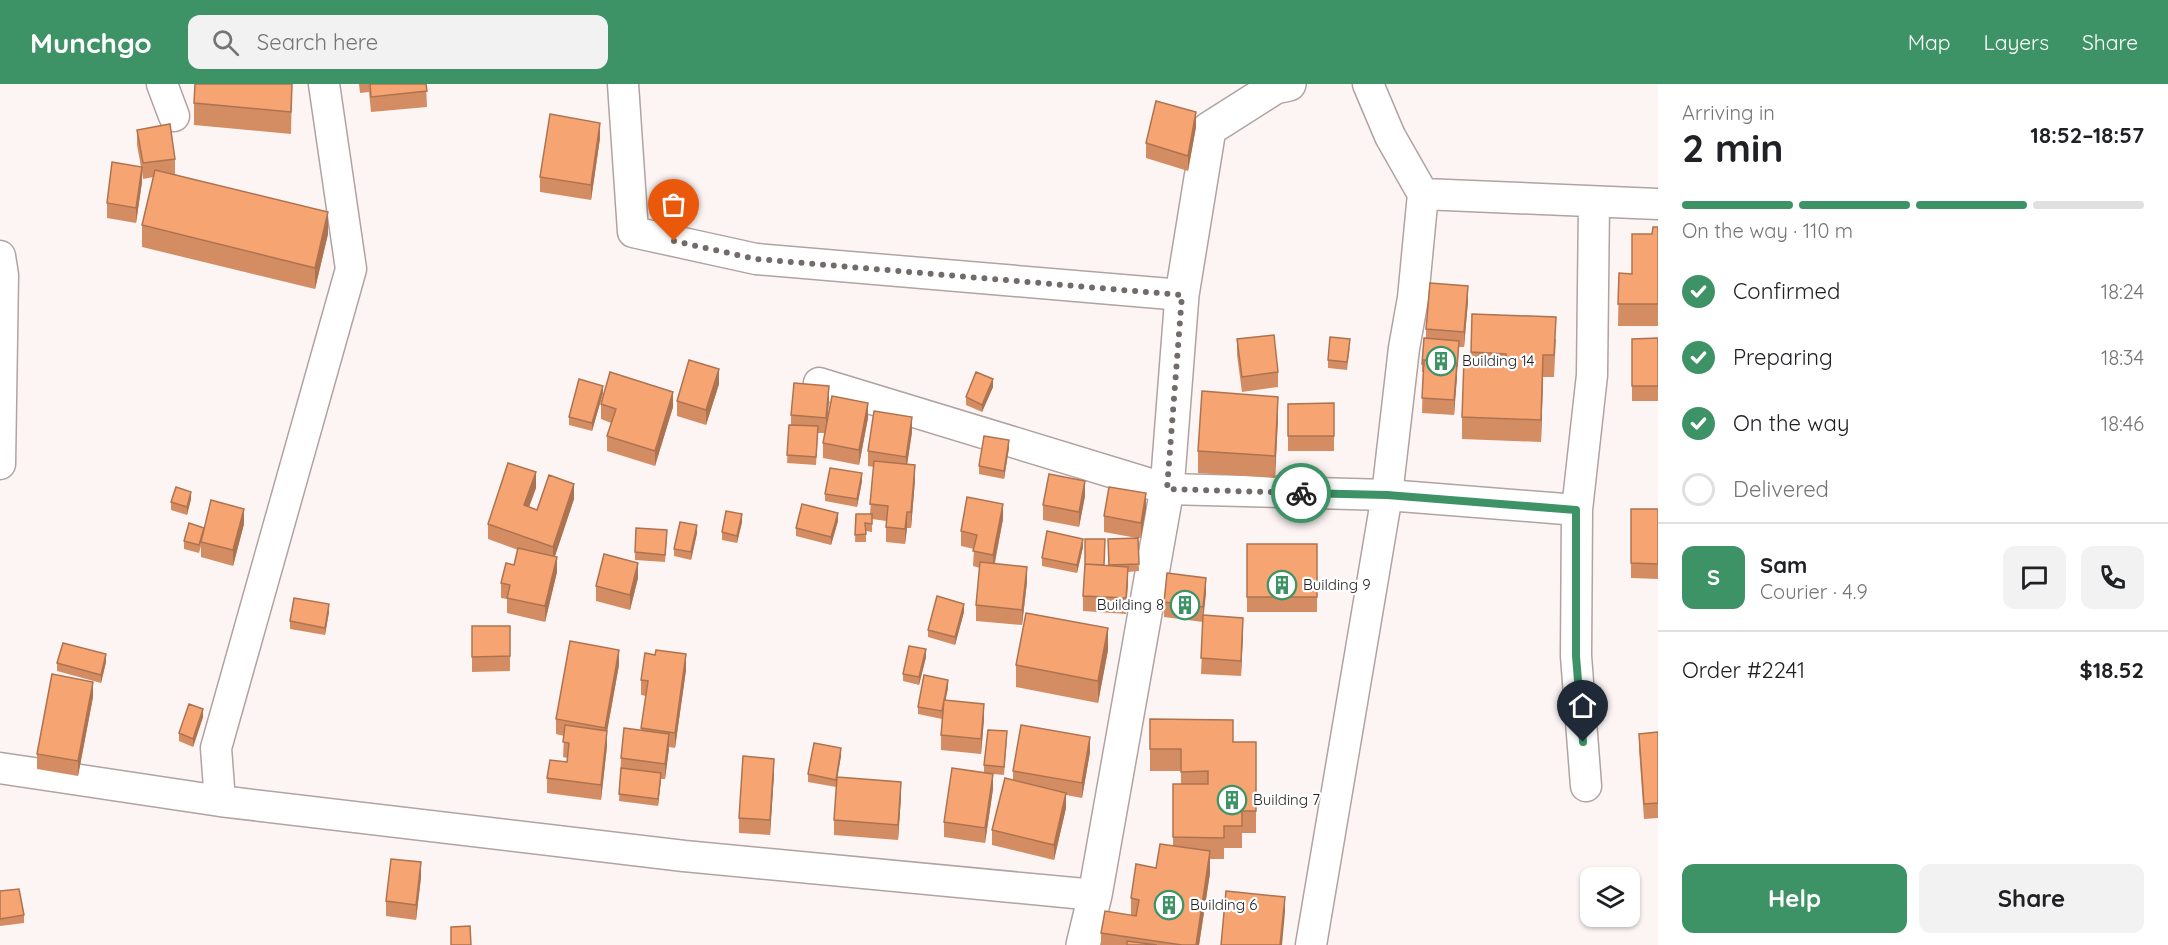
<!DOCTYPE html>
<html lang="en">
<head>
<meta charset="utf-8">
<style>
	:root { --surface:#fff; --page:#f2f2f2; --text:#202124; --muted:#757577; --line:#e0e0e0; --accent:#3d9366 }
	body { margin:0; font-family:Quicksand,sans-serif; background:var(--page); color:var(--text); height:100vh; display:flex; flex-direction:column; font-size:22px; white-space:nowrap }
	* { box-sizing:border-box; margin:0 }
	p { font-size:20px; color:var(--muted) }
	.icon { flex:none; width:33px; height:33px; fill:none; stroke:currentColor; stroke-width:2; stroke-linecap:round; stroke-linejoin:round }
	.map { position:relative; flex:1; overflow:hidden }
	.side { display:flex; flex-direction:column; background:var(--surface); width:510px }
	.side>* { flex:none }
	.buttons { position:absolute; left:1580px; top:783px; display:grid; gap:12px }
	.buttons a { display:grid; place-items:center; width:60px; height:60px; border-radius:12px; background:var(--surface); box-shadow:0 2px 4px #0004; font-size:30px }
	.pin { position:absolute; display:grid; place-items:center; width:51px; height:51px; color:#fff; margin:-62px -26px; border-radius:50% 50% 50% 0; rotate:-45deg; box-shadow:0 0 6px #0007 }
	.pin .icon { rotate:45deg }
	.courier { position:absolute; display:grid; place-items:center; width:60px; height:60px; margin:-30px; border:4px solid #3d9366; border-radius:50%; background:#fff; color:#222; box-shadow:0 2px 8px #0007 }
	.headline em { font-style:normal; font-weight:800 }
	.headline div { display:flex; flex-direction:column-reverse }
	.headline { display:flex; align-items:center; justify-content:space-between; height:102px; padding:0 24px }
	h1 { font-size:39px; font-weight:800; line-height:45px }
	.bar { display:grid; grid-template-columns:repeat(4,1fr); gap:9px 6px; align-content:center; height:72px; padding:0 24px }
	.bar i { height:8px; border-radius:4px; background:var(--line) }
	.bar .on { background:var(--accent) }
	.bar p { grid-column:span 4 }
	.line { display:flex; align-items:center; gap:15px; padding:0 24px; border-top:2px solid var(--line) }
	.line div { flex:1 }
	.round { display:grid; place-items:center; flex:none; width:63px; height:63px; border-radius:12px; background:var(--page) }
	ol { padding:0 24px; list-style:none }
	li { display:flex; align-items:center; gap:18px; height:66px }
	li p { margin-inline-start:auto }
	li .icon { padding:6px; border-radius:50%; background:var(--accent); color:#fff; stroke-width:4 }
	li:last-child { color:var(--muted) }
	li i { width:33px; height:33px; border:3px solid var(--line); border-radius:50% }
	.button { display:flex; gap:12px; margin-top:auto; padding:12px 24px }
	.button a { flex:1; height:69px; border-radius:12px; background:var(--accent); color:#fff; font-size:24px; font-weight:800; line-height:69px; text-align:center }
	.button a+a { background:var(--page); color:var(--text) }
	header { display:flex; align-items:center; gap:36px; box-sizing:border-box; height:84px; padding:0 30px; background:var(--accent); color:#fff }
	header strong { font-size:28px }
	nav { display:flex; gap:33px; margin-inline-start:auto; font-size:21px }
	.search { width:420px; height:54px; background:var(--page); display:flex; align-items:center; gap:15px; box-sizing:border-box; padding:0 21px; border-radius:12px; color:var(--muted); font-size:22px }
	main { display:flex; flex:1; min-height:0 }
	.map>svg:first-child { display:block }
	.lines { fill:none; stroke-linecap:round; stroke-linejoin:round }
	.minor-casing { stroke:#b0a3a2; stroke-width:33 }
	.tertiary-casing { stroke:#b0a3a2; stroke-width:36 }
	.minor { stroke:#fff; stroke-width:30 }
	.tertiary { stroke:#fff; stroke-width:33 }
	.wall { fill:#d48d63 }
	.shaded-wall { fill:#ad7350 }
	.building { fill:#f7a473; stroke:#ad7350; stroke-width:1.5 }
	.done { stroke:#716b6a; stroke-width:6; stroke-dasharray:0 10.8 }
	.route { stroke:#3d9366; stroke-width:8 }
	.labels { text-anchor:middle; stroke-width:4.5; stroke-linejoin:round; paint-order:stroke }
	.poi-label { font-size:15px; fill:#25201f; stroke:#fff; text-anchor:start }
</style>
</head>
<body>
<header>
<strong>Munchgo</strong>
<div class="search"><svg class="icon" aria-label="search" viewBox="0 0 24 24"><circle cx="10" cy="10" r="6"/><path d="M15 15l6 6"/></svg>Search here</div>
<nav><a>Map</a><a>Layers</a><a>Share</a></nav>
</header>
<main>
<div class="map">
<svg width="1658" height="861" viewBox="0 0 1658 861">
	<rect width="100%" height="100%" fill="#fdf5f4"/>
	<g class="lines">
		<g class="minor-casing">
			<path id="minor" d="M162 0 174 32
				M623 0 633 148 756 175 1182 211
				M1368 0 1390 52 1423 110 1658 120
				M0 172 3 191 0 380
				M819 299 1167 405 1387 411 1577 426
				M0 684 220 717 684 772 1095 811
				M1586 702 1576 572 1577 426 1592 291 1594 119
				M220 717 216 664 351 185 324 0
				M1311 861 1387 411 1404 264 1413 214 1423 110"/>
		</g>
		<g class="tertiary-casing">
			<path id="tertiary" d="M1083 861 1095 811 1167 405 1182 211 1209 45 1275 3 1289 0"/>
		</g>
		<use href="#minor" class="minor"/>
		<use href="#tertiary" class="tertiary"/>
	</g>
	<path class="wall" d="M292 0 291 50 194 41V19Z
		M359 0H426L427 23 371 28 369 8 360 9Z
		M1196 43 1188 87 1146 74V59Z
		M137 46 175 75V90L328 150 315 205 142 163V141L154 93 143 95 142 88V98L136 139 107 134V119L141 83 137 61Z
		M600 54 591 116 540 108V93Z
		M1658 143V242H1618L1619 189 1632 190 1652 150Z
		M1468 217 1464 263H1459L1454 331 1422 329 1423 288H1422V280L1426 254V245Z
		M1472 230 1556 255 1554 293H1543L1541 358 1462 355V333L1471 275Z
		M1658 254V317H1632V255Z
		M1237 255 1278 288V303L1242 308 1237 271Z
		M1350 263 1347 286 1328 284V276Z
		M719 300 706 341 677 332V317Z
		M993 303 982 328 966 321V313Z
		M603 309 592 347 569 341V333Z
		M829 317 827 339 868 334 859 381 823 374V359L825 349H818L816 381 787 379 789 341H791V331Z
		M1334 319V367H1288V320Z
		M601 320 673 323 655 382 607 367V352L611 339 601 335Z
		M1278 334 1275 394 1198 389V367Z
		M912 348 907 380 915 396 911 444H907L905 460 886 458V437L872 435V448L866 447V458H855L856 430H870L874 383 868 382V367Z
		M1009 364 1004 395 979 390V382Z
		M862 397 857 423 825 417V410Z
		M536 404 529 423 537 426 574 415 555 472 557 488 545 538 507 529V515L501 514V499L514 481 518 466 488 455V440Z
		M1085 412 1079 443 1043 436V421Z
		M191 415 187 431 171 426V418Z
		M1146 425 1141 454H1138L1139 487 1128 488 1126 530 1083 527V512L1104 481 1109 482 1108 455 1137 454 1104 448V432Z
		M1631 425H1658V495L1631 494Z
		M1003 435 995 479 1027 498 1022 541 976 537V521L980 484 973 482 974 465 961 462V447Z
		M838 437 831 461 796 452V444Z
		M742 438 737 459 722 456V448Z
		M244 440 233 482 201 473V462L199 469 184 465V457L204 444Z
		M697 449 691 476 674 472V465Z
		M667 454 665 478 635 476V468Z
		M1247 460H1317V528H1247Z
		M1083 463 1077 489 1042 482V474Z
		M638 494 630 526 596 517V502Z
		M1206 509 1203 531 1243 549 1241 592 1201 590 1203 538 1164 533V518Z
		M329 528 325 551 290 545V537Z
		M964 528 955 561 928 553V546Z
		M472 542H510V587L472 588Z
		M1108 566 1098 619 1016 603V581Z
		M926 573 919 601 903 597V590Z
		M106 578 101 599 57 587V579Z
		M619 581 607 647V662L601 716 547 709V694L567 678V674L563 673 564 652 556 650V635Z
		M686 586 675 664 669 663 665 695H661L658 722 619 717 621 674 641 647 646 612 641 611V596Z
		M948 604 945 616 984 635 981 670 941 666V651L943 629 942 635 918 630V623Z
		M93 613 78 692 37 685V670Z
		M203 633 193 663 179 657V649Z
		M1150 635 1233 658H1256V749H1242V764H1224V775H1210V789L1199 861H1101V849L1131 831V814L1156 784 1173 762V700H1181V687H1150Z
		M1658 648V734L1644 735 1639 665V650Z
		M1007 655 1004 691 993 690V705L985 759 944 753V738L984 688V681Z
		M1090 668 1082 714 1066 711V724L1054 776 992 761V746L1013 696V687Z
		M841 672 837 693 901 713 898 756 834 751V736L837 694 836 703 808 698V690Z
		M774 690 770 751 739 749V734Z
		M421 793 416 836 386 832V817Z
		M0 807 24 831V839L0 842Z"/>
	<path class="shaded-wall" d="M1196 28V43L1188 87V72Z
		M600 39V54L591 116V101Z
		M142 83V98L136 139V124Z
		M328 128V150L315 205V184Z
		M1468 202V217L1464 263V248Z
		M1543 271V293L1541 358V336Z
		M1457 279V294L1454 331V316Z
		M719 285V300L706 341V326Z
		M993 295V303L982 328V321Z
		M603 302V309L592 347V339Z
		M829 302V317L826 349V334Z
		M673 308V323L655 382V367Z
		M1278 313V334L1275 394V372Z
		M868 319V334L859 381V366Z
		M912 333V348L906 388V373Z
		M1009 356V364L1004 395V387Z
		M915 381V396L911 444V428Z
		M536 388V404L524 436V421Z
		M862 389V397L857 423V415Z
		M1085 397V412L1079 443V428Z
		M574 400V415L553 478V463Z
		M191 408V415L187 431V423Z
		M1146 409V425L1141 454V439Z
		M1003 420V435L993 486V471Z
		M244 425V440L233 482V466Z
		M907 428V444L905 460V445Z
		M838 429V437L831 461V453Z
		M742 430V438L737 459V452Z
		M697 441V449L691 476V468Z
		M1083 455V463L1077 489V481Z
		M557 473V488L545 538V522Z
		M638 479V494L630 526V511Z
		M1027 483V498L1022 541V526Z
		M1128 483V498L1126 530V514Z
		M1206 494V509L1203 538V523Z
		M329 520V528L325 551V544Z
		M964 520V528L955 561V553Z
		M1243 534V549L1241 592V577Z
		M1108 544V566L1098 619V597Z
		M926 565V573L919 601V593Z
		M619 566V581L605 659V644Z
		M106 570V578L101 599V591Z
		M686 570V586L675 664V649Z
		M948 596V604L942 635V627Z
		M93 598V613L78 692V677Z
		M984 620V635L981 670V655Z
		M203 625V633L193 663V655Z
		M607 647V662L601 716V701Z
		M669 650V665L665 695V680Z
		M1090 653V668L1082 714V699Z
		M841 664V672L836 703V696Z
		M774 675V690L770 751V736Z
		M661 689V696L658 722V715Z
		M993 690V705L985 759V744Z
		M901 698V713L898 756V741Z
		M1066 709V724L1054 776V761Z
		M1210 767V789L1199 861H1196Z
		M421 778V793L416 836V821Z
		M1285 813V828L1282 861H1280Z"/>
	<path class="building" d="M195 0H292L291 28 194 19Z
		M370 0H426L427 7 371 13Z
		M1156 17 1196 28 1188 72 1146 59Z
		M550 30 600 39 591 101 540 93Z
		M170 40 175 75 143 79 137 46Z
		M112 78 142 83 136 124 107 119Z
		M155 86 328 128 315 184 142 141Z
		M1653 143H1658V220H1618L1619 189 1632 190V150H1652Z
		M1430 199 1468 202 1464 248 1426 245Z
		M1472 230 1556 233 1554 271H1543L1541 336 1462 333 1464 275 1506 276V270L1471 268Z
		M1274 251 1278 288 1242 293 1237 255Z
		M1330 253 1350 255 1347 278 1328 276Z
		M1424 254 1459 257 1457 283V279L1424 276V281L1422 280Z
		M1658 254V302H1632V255Z
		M689 276 719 285 706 326 677 317Z
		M1424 276 1457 279 1454 316 1422 314Z
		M610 288 673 308 655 367 607 352 616 325 601 320Z
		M976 288 993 295 982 321 966 313Z
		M579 295 603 302 592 339 569 333Z
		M794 299 829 302 826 334 791 331Z
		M1202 307 1278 313 1275 372 1198 367Z
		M832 312 868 319 859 366 823 359Z
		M1334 319V352H1288V320Z
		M874 327 912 333 906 373 868 367Z
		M789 341 818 342 816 373 787 371Z
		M984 352 1009 356 1004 387 979 382Z
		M874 377 915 381 911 428H907L905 445 886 443 888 422 870 420Z
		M508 379 536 388 524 421 537 426 549 391 574 400 553 463 488 440Z
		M830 384 862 389 857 415 825 410Z
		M1049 390 1085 397 1079 428 1043 421Z
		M176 403 191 408 187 423 171 418Z
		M1109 403 1146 409 1141 439 1104 432Z
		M967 413 1003 420 993 471 973 467 977 451 961 447Z
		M211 416 244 425 233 466 201 458Z
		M802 420 838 429 831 453 796 444Z
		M1631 425H1658V480L1631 479Z
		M726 427 742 430 737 452 722 448Z
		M856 430H872V440L865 439 866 450 855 451Z
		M680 438 697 441 691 468 674 465Z
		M189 439 204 444 199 461 184 457Z
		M636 444 667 446 665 471 635 468Z
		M1047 447 1083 455 1077 481 1042 474Z
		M1138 454 1139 480 1109 481 1108 455Z
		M1085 455H1105L1104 481 1085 480V483Z
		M1247 460H1317V513H1247Z
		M518 464 557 473 545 522 507 514 510 501 501 499 506 479 514 481Z
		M604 470 638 479 630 511 596 502Z
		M980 478 1027 483 1022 526 976 521Z
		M1085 480 1128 483 1126 514 1083 512Z
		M1167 489 1206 494 1203 523 1164 518Z
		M937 512 964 520 955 553 928 546Z
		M294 514 329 520 325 544 290 537Z
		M1026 529 1108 544 1098 597 1016 581Z
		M1203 531 1243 534 1241 577 1201 574Z
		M472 542H510V572L472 573Z
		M570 557 619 566 605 644 556 635Z
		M63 559 106 570 101 591 57 579Z
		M909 562 926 565 919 593 903 590Z
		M656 566 686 570 675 649 641 644 648 597 641 596 645 569 655 571Z
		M52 590 93 598 78 677 37 670Z
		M924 591 948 596 942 627 918 623Z
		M944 616 984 620 981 655 941 651Z
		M189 620 203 625 193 655 179 649Z
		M1150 635 1233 636V658H1256V727H1242V742H1224V754L1173 753V700H1208V687L1181 688V665H1150Z
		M565 641 607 647 601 701 547 694 550 676 567 678 569 659 563 658Z
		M1021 641 1090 653 1082 699 1013 687Z
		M624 644 669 650 665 680 621 674Z
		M988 646 1007 647 1004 683 984 681Z
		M1658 648V719L1644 720 1639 650Z
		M814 659 841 664 836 696 808 690Z
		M743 672 774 675 770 736 739 734Z
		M621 684 661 689 658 715 619 710Z
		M952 684 993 690 985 744 944 738Z
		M837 693 901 698 898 741 834 736Z
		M1005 694 1066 709 1054 761 992 746Z
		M1160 760 1210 767 1196 861H1182L1101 849 1105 827 1136 832 1139 816 1131 814 1136 780 1156 784Z
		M391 775 421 778 416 821 386 817Z
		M19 805 24 831 0 835V807Z
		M1226 807 1285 813 1280 861H1221Z
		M470 842 471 861H451V843Z
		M1127 857 1157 861H1127Z"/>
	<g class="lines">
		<path class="done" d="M674 157 756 175 1182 211 1167 405 1301 409"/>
		<path class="route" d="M1301 409 1387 411 1576 426V572L1583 658"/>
	</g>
	<defs>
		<g id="building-ring" transform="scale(1.5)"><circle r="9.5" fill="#fff" stroke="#3d9366" stroke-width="1.5"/><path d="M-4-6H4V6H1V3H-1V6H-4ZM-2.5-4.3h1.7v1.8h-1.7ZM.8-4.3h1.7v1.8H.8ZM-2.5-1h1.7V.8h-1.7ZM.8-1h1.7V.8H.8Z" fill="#3d9366"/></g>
	</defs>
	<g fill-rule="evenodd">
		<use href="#building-ring" x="1441" y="277"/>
		<use href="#building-ring" x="1282" y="501"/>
		<use href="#building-ring" x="1185" y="521"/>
		<use href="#building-ring" x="1232" y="716"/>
		<use href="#building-ring" x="1169" y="821"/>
	</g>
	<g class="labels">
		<g class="poi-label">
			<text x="1462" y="282">Building 14</text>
			<text x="1303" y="506">Building 9</text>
			<text x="1164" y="526" text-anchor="end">Building 8</text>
			<text x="1253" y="721">Building 7</text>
			<text x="1190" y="826">Building 6</text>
		</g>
	</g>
</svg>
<div class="buttons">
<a><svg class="icon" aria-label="layers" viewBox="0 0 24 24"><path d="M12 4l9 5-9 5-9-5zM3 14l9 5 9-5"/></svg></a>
</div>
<div class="pin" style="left:674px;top:157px;background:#ea580c"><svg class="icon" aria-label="bag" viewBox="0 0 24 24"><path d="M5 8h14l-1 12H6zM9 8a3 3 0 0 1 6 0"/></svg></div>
<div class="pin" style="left:1583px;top:658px;background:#1f2937"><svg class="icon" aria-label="home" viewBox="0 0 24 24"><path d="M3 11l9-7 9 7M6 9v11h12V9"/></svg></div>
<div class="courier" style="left:1301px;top:409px"><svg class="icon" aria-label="bike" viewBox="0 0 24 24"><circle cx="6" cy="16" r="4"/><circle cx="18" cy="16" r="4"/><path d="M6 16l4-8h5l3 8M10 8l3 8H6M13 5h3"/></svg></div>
</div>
<section class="side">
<div class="headline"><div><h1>2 min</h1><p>Arriving in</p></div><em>18:52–18:57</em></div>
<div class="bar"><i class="on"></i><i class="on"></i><i class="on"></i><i></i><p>On the way · 110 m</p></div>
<ol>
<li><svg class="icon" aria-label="check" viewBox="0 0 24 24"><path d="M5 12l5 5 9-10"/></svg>Confirmed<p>18:24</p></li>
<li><svg class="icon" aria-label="check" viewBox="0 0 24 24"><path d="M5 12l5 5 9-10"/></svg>Preparing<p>18:34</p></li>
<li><svg class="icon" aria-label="check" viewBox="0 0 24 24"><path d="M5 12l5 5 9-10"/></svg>On the way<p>18:46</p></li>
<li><i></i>Delivered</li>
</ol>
<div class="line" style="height:108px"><b class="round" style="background:var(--accent);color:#fff">S</b><div><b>Sam</b><p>Courier · 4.9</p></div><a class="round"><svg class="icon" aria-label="chat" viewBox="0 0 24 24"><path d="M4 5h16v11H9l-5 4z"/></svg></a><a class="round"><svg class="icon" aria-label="phone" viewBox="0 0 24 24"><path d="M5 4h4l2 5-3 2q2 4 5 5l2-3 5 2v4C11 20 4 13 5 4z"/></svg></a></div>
<div class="line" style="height:78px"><div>Order #2241</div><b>$18.52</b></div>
<div class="button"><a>Help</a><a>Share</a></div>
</section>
</main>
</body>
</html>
